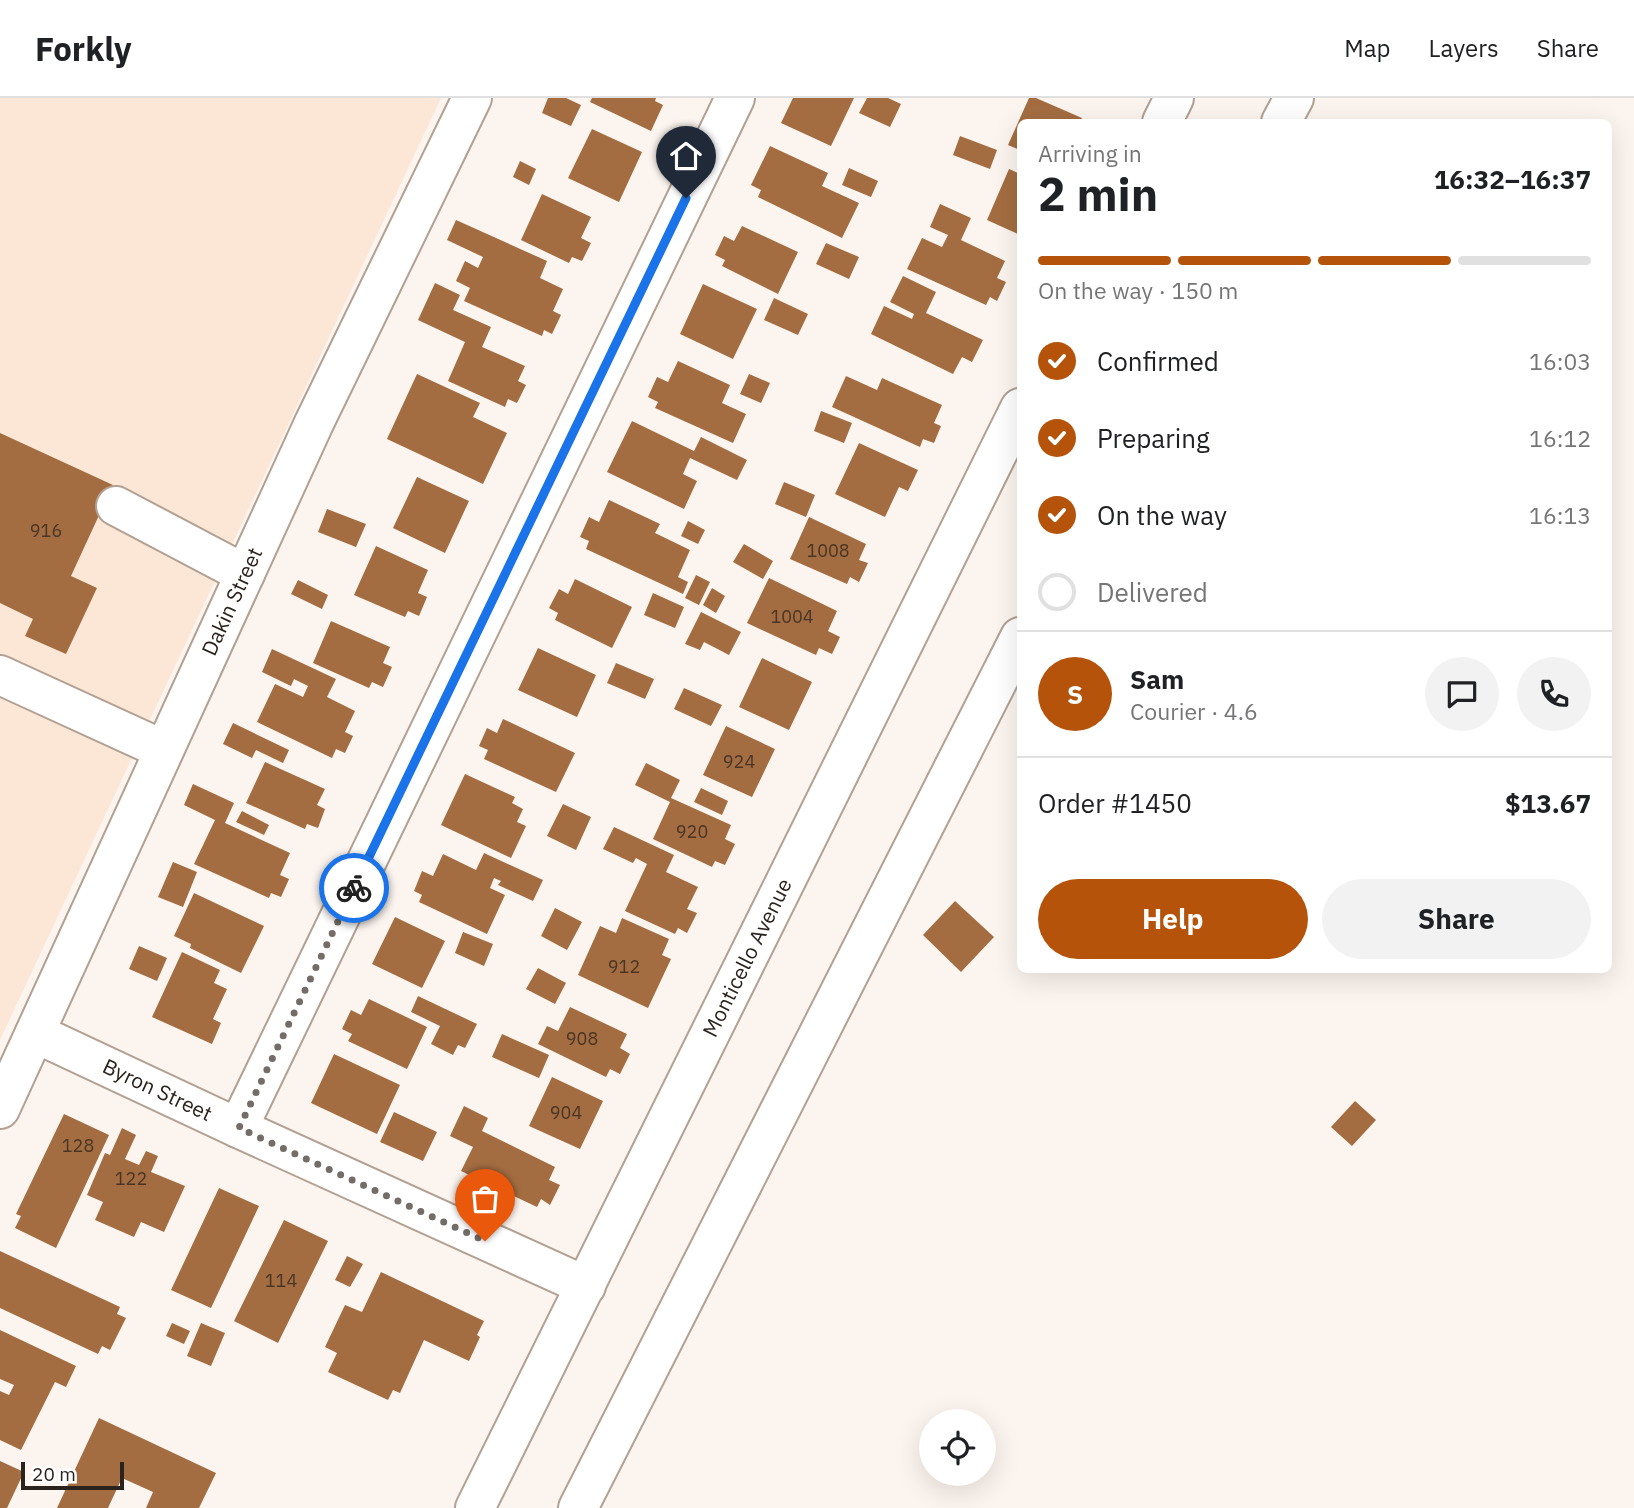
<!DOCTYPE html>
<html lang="en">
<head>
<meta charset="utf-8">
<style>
	:root { --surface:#fff; --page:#f2f2f2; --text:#202124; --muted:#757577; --line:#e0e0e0; --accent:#b45309 }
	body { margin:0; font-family:"IBM Plex Sans",sans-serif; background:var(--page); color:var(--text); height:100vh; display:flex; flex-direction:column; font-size:26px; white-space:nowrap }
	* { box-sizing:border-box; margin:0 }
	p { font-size:23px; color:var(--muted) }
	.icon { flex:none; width:38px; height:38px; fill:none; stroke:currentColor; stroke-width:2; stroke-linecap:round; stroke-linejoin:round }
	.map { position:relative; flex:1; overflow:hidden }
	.sheet { position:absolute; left:1017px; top:21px; width:595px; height:854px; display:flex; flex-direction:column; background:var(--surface); border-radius:10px; box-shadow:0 7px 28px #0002 }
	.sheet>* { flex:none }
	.fabs { position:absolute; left:919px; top:1311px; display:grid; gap:14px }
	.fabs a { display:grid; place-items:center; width:77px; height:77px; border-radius:50%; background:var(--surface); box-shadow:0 7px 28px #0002; font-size:35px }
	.scale { position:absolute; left:21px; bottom:18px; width:103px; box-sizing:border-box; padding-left:7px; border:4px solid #2a221d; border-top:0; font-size:19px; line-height:24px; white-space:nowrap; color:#2a221d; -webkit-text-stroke:5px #fff; paint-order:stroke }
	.pin { position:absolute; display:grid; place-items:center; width:60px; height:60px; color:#fff; margin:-72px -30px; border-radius:50% 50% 50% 0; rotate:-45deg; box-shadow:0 0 7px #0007 }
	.pin .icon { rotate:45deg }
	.courier { position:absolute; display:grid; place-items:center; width:70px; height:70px; margin:-35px; border:5px solid #1a73e8; border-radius:50%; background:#fff; color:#222; box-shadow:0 2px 9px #0007 }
	.overview em { font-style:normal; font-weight:800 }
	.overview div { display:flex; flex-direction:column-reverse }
	.overview { display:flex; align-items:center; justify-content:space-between; height:119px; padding:0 21px }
	h1 { font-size:46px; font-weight:800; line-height:52px }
	.bar { display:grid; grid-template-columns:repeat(4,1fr); gap:10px 7px; align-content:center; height:84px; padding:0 21px }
	.bar i { height:9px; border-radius:5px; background:var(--line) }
	.bar .current { background:var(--accent) }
	.bar p { grid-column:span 4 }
	.line { display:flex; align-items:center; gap:18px; padding:0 21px; border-top:2px solid var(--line) }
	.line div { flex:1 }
	.round { display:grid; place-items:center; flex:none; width:74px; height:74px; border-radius:37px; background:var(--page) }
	ol { padding:0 21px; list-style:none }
	li { display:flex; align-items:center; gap:21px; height:77px }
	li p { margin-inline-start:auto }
	li .icon { padding:7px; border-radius:50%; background:var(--accent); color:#fff; stroke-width:4 }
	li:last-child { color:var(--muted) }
	li i { width:38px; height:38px; border:4px solid var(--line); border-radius:50% }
	.primary-button { display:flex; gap:14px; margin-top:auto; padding:14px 21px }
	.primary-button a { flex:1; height:80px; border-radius:42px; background:var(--accent); color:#fff; font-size:28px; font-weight:800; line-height:80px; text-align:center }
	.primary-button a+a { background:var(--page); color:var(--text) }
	header { display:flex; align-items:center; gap:42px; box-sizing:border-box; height:98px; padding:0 35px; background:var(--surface); border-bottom:2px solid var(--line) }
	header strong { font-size:33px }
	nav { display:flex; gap:38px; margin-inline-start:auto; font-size:24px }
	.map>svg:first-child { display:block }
	.built { fill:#fce7d7 }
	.building { fill:#a46d41 }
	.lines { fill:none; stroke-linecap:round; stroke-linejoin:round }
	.minor-casing { stroke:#b2a092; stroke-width:42 }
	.minor { stroke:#fff; stroke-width:38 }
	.done { stroke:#746c66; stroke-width:7; stroke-dasharray:0 12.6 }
	.route { stroke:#1a73e8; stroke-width:9 }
	.labels { text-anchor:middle; stroke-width:7; stroke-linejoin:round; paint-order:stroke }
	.number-label { font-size:18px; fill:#483526 }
	.street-label { font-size:21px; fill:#2a221d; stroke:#fff }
</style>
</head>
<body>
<header>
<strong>Forkly</strong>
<nav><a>Map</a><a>Layers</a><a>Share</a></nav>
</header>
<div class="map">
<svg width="1634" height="1410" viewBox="0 0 1634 1410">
	<rect width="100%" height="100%" fill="#fcf4ee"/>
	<path class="built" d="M0 0H441L0 942Z"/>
	<path class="building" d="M548 0H566L581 7 571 28 542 15Z
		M592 0H656L655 3 663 7 651 33 590 4Z
		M793 0H854L831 48 781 25Z
		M867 0H888L901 6 890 29 859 15Z
		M1029 0H1036L1082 20 1080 24H1020V52L1008 47Z
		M592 31 642 54 619 104 568 80Z
		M960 38 997 52 990 71 953 57Z
		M770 48 828 75 822 88 859 105 842 140 758 99 761 92 751 87Z
		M520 63 536 71 529 87 513 79Z
		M849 70 878 83 871 99 842 87Z
		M1009 71 1020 76V137L987 122Z
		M542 96 591 119 581 140 591 145 582 163 572 159 569 165 521 142Z
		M940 106 971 120 961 142 1005 163 997 180 1006 184 997 203 990 199 986 207 907 171 922 140 942 149 948 137 930 129Z
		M456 122 547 163 540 180 563 191 553 213 561 217 552 236 544 232 542 238 464 203 470 190 456 183 465 163 478 170 483 159 447 142Z
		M742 128 798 154 778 196 722 168 725 162 715 157 724 138 734 143Z
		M826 145 859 159 849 181 816 166Z
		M903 178 936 194 926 215 983 242 972 264 962 259 953 276 871 236 884 208 912 221 914 216 890 204Z
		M435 185 460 197 453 212 491 229 482 249 525 268 518 283 526 287 517 305 508 301 505 309 448 283 465 244 418 222Z
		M703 186 757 211 733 261 680 236Z
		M774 200 808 216 798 237 764 222Z
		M678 263 730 287 722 305 746 316 733 345 655 310 658 304 648 299 657 279 668 284Z
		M417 276 480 305 473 319 507 335 483 386 387 341Z
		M749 276 770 285 761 305 740 296Z
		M846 278 877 292 882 280 942 307 934 325 941 328 934 345 923 341 920 349 832 309Z
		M821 313 852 325 844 345 814 333Z
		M632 323 694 353 701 339 747 362 737 382 690 360 683 376 697 383 684 411 607 374Z
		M0 335 113 387 71 478 97 490 66 556 25 538 33 521 0 505Z
		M859 345 918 372 908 393 899 389 885 419 835 396Z
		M417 379 469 403 445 455 393 430Z
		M784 384 815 397 806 419 775 406Z
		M609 402 660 426 655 435 690 452 678 479 688 484 683 496 586 451 589 443 580 439 589 419 599 424Z
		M327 411 366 426 356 449 318 434Z
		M809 419 866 446 859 462 868 465 859 484 850 479 847 486 790 461Z
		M688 423 705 432 698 446 681 438Z
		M744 446 773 463 763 481 733 464Z
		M376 448 428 472 418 495 427 499 419 518 408 513 405 519 354 497Z
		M696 477 710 484 699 507 685 500Z
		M769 480 837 513 828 533 840 539 832 556 819 550 816 557 747 525Z
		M575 481 632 509 612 550 555 522 558 515 549 510 559 491 568 496Z
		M298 482 328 497 322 511 291 496Z
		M712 490 725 498 716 515 703 507Z
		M653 495 684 509 675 530 644 517Z
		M701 514 741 534 729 557 704 544 700 552 685 546Z
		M331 523 390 549 383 565 392 569 383 589 372 584 369 590 313 565Z
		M538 550 596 577 577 619 518 592Z
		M272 551 336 581 327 599 355 613 345 634 353 638 345 655 336 651 332 660 257 624 275 586 303 599 308 588 294 581 291 588 262 574Z
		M762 560 812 584 789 632 739 609Z
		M616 565 654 581 645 601 607 585Z
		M684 590 722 607 711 628 674 611Z
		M503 621 575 655 556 694 484 661 488 652 479 648 487 630 497 635Z
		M233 625 289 652 283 665 256 652 252 660 223 646Z
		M726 628 775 651 752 699 703 677Z
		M265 664 325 691 317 707 325 711 318 730 307 726 305 731 246 705Z
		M646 665 680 682 671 700 731 727 725 741 735 746 725 767 715 763 712 769 653 741 670 704 635 687Z
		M465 676 515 699 512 705 523 711 517 724 526 728 511 760 441 727Z
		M193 686 234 705 225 725 290 755 280 777 289 781 281 799 271 795 269 800 194 766 215 722 184 707Z
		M701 690 728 703 722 717 694 704Z
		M563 706 591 719 576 752 547 738Z
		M242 713 269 727 264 737 236 724Z
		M614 729 674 757 666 774 698 789 687 811 697 815 687 835 678 830 675 836 625 813 647 766 636 760 633 765 603 751Z
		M484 755 543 782 533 803 498 787 501 783 494 780 490 790 505 797 487 836 419 804 422 797 414 793 422 773 433 778 443 756 476 772Z
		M173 764 197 774 183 809 158 799Z
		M194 795 264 828 241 875 190 850 191 846 174 838Z
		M955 803 994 839 961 874 923 837Z
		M555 810 582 824 567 852 541 838Z
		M395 819 445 843 422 890 372 866Z
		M622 820 669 841 662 857 671 861 648 910 578 877 600 828 616 835Z
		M463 834 493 846 484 868 455 855Z
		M139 848 167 860 157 883 129 871Z
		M182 854 220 872 214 885 227 891 213 921 221 925 212 946 152 919Z
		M538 870 566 885 555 906 526 891Z
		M418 898 477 926 465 950 458 947 453 957 431 946 440 928 411 914Z
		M369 901 427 929 407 971 348 943 352 936 342 931 351 912 361 917Z
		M570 909 627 936 620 950 630 956 620 976 610 971 606 979 538 946 547 928 558 933Z
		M502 936 549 957 539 980 492 959Z
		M334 956 400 987 377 1036 311 1005Z
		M552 979 603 1003 580 1051 529 1028Z
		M1355 1003 1376 1022 1352 1048 1331 1029Z
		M464 1008 488 1020 482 1033 555 1069 549 1082 560 1087 550 1107 541 1101 537 1109 461 1073 473 1049 450 1038Z
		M394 1014 437 1034 423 1063 380 1044Z
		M64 1016 109 1037 56 1150 15 1130 21 1118 16 1116Z
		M122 1030 136 1037 125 1061 139 1067 146 1053 158 1058 151 1074 185 1088 164 1134 141 1124 134 1139 95 1122 103 1104 87 1097 105 1055 110 1057Z
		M219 1090 259 1108 211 1210 171 1192Z
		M284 1122 328 1143 278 1245 234 1223Z
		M0 1153 120 1209 117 1216 126 1220 110 1252 102 1248 98 1256 0 1210Z
		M347 1158 363 1166 350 1189 335 1182Z
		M381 1174 484 1223 477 1237 480 1239 469 1263 424 1242 400 1295 393 1292 388 1302 328 1274 337 1255 325 1249 345 1207 362 1214Z
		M172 1225 190 1233 184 1246 166 1238Z
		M201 1225 225 1235 211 1268 187 1258Z
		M0 1232 76 1268 66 1289 55 1284 21 1352 0 1342V1293L9 1297 14 1287 0 1281Z
		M99 1320 216 1375 199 1410H146L153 1394 122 1380 108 1410H57Z
		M0 1363 24 1374 7 1410H0Z"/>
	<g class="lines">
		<g class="minor-casing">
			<g id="minor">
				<path d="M1162 24 1174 0"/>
				<path d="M1281 24 1294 0"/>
				<path d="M116 408 245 476"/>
				<path d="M0 577 164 652"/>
				<path id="s1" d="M35 935 238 1030 586 1188"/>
				<path id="s2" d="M0 1011 314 325 472 0"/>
				<path d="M238 1030 735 0"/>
				<path id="s3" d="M475 1410 1020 310"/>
				<path d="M578 1410 1020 539"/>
			</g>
		</g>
		<use href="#minor" class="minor"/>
	</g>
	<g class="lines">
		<path class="done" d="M354 790 239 1030 485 1143"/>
		<path class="route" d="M354 790 686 100"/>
	</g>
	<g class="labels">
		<g class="number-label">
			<text x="46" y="439">916</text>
			<text x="828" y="459">1008</text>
			<text x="792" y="525">1004</text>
			<text x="739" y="670">924</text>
			<text x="692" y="740">920</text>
			<text x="624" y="875">912</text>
			<text x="582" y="947">908</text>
			<text x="566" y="1021">904</text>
			<text x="78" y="1054">128</text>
			<text x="131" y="1087">122</text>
			<text x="281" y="1189">114</text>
		</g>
		<g class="street-label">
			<text dy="7" stroke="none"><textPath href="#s2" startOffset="558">Dakin Street</textPath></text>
			<text dy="7" stroke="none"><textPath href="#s3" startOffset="614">Monticello Avenue</textPath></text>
			<text dy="7" stroke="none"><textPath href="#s1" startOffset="135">Byron Street</textPath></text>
		</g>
	</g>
</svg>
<div class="fabs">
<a><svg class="icon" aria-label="locate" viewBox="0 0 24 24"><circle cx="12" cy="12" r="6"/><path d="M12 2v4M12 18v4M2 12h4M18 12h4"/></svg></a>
</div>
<div class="scale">20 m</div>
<div class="pin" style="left:485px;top:1143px;background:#ea580c"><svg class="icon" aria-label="bag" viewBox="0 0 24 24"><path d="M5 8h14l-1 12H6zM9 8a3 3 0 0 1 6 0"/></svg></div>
<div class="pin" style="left:686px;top:100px;background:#1f2937"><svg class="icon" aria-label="home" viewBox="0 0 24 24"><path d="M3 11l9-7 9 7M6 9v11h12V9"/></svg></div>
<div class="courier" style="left:354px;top:790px"><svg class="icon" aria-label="bike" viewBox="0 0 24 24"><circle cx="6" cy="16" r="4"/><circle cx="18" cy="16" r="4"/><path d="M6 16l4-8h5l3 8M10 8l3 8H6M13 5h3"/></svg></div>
<section class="sheet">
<div class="overview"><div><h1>2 min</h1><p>Arriving in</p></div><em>16:32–16:37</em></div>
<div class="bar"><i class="current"></i><i class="current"></i><i class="current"></i><i></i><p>On the way · 150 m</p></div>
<ol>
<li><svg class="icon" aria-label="check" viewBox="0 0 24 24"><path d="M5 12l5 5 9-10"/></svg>Confirmed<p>16:03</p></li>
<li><svg class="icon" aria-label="check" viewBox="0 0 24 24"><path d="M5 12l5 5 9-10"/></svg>Preparing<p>16:12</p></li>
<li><svg class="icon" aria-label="check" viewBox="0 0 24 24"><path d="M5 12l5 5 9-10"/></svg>On the way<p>16:13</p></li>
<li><i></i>Delivered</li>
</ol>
<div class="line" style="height:126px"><b class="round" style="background:var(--accent);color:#fff">S</b><div><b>Sam</b><p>Courier · 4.6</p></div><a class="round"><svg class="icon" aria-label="chat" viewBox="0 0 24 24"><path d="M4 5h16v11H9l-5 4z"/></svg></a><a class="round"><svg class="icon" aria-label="phone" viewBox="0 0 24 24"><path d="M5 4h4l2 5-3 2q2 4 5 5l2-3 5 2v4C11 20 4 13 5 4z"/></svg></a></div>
<div class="line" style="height:91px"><div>Order #1450</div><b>$13.67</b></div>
<div class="primary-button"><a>Help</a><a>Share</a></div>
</section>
</div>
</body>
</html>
